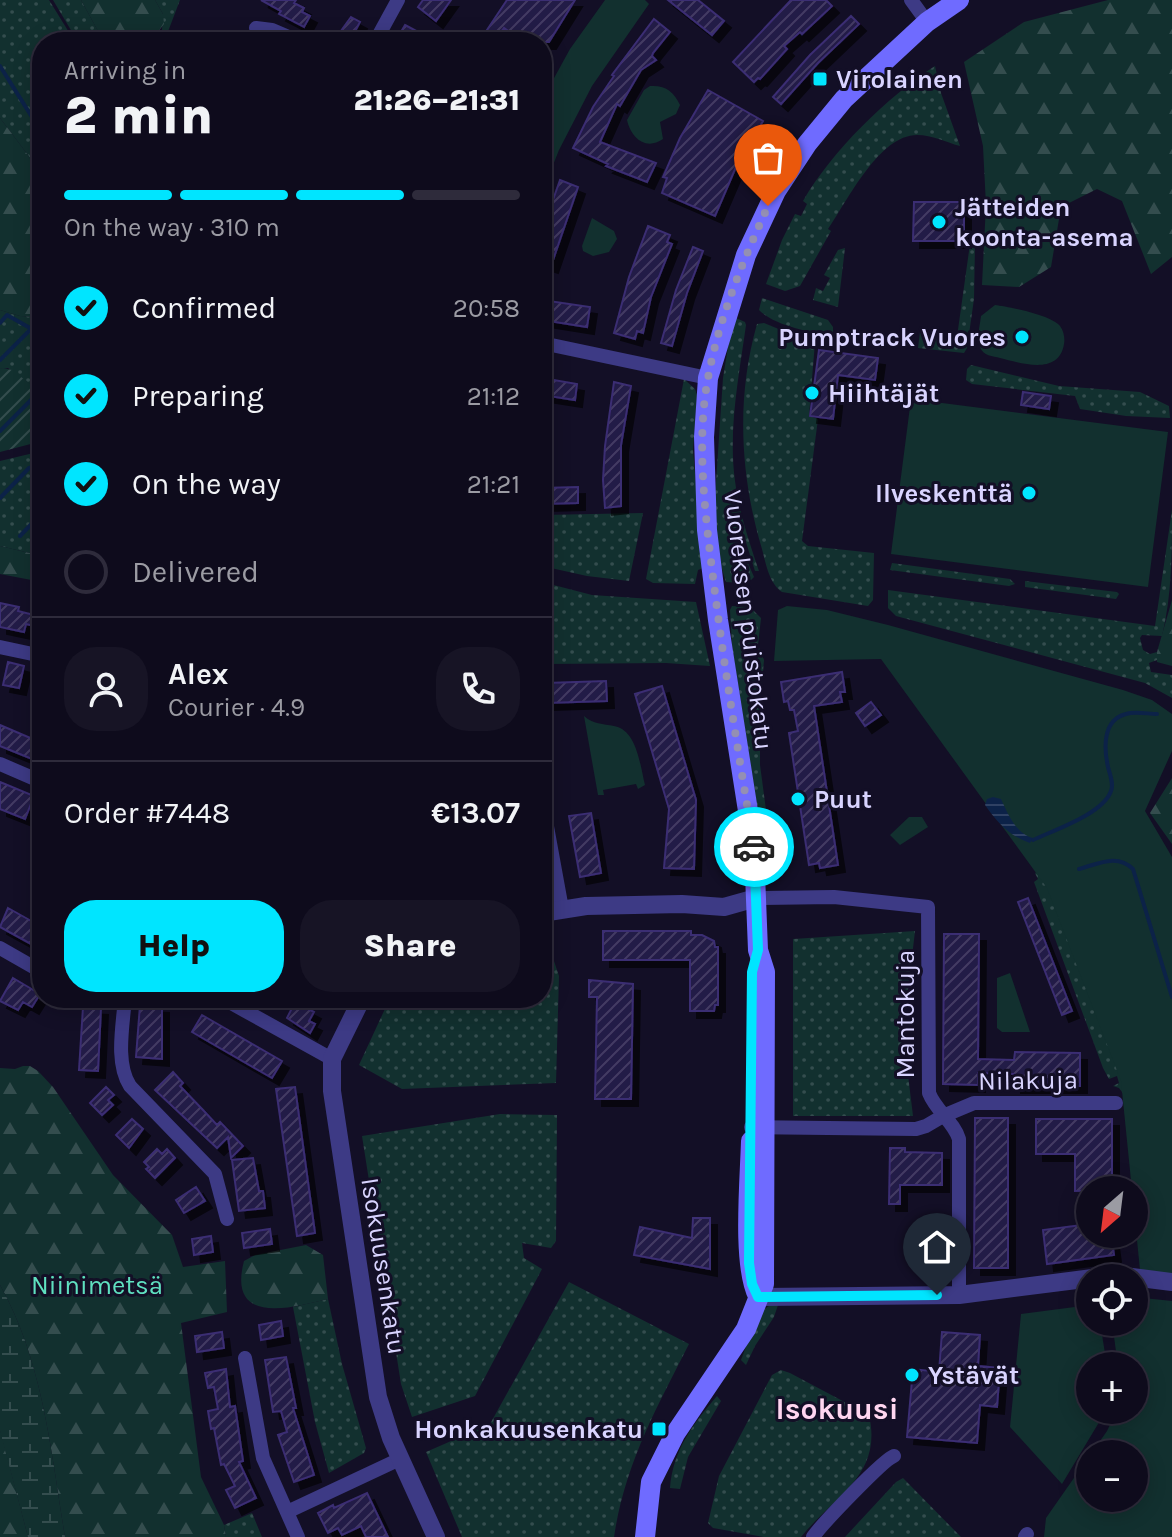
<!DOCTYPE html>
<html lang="en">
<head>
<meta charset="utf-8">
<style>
	:root { --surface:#0e0b1c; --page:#171425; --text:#f1f3f6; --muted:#9b9ba3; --line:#2e2b3b; --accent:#00e5ff }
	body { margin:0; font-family:Karla,sans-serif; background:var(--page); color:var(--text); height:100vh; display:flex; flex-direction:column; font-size:30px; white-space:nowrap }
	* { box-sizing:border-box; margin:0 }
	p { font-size:26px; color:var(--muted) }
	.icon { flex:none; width:44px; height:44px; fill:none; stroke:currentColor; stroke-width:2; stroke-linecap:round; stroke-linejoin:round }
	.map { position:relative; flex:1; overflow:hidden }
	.side { position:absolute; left:32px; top:32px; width:520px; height:976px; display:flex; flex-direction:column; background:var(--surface); border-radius:32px; box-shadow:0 4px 20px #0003,0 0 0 2px var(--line) }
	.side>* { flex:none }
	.needle { width:52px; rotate:208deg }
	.tools { position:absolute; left:1076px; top:1176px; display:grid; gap:16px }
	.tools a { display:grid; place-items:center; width:72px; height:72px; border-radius:50%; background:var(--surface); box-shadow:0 4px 20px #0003,0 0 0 2px var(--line); font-size:40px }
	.pin { position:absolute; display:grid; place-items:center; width:68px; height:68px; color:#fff; margin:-82px -34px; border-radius:50% 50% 50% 0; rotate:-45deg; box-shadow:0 0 8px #0007 }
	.pin .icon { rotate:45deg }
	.courier { position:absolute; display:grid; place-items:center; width:80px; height:80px; margin:-40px; border:6px solid #00e5ff; border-radius:50%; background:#fff; color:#222; box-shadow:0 2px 10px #0007 }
	.overview em { font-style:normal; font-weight:800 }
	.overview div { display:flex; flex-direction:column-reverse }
	.overview { display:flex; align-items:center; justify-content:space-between; height:136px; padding:0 32px }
	h1 { font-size:52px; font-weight:800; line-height:60px }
	.bar { display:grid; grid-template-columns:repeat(4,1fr); gap:12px 8px; align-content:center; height:96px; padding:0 32px }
	.bar i { height:10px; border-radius:6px; background:var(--line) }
	.bar .active { background:var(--accent) }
	.bar p { grid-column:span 4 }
	.line { display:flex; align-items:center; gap:20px; padding:0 32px; border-top:2px solid var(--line) }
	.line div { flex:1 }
	.round { display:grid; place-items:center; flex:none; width:84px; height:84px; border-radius:32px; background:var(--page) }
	ol { padding:0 32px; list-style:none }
	li { display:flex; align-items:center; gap:24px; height:88px }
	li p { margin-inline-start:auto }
	li .icon { padding:8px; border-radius:50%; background:var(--accent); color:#111; stroke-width:4 }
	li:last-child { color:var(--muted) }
	li i { width:44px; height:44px; border:4px solid var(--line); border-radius:50% }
	.button { display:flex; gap:16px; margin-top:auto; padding:16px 32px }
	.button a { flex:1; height:92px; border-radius:32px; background:var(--accent); color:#111; font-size:32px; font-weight:800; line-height:92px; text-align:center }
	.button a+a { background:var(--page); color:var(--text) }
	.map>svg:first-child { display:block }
	.grass { fill:url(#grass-dots) }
	.forest { fill:url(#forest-firs) }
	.wetland { fill:url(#wetland-marsh) }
	.park { fill:#12302f }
	.garden { fill:url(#garden-furrows) }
	.water { fill:url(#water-rules) }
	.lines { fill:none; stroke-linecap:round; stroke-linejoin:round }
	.stream { stroke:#0c2248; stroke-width:4 }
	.building { fill:url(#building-hatch); stroke:#3b2d73; stroke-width:2; filter:url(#shadow) }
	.minor { stroke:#3d3a85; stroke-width:14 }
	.tertiary { stroke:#3d3a85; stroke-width:18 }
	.secondary { stroke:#6f6bff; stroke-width:20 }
	.done { stroke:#948fb3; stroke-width:8; stroke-dasharray:0 14.4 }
	.route { stroke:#00e5ff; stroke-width:10 }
	.poi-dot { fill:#00e5ff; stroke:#130f26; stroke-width:3 }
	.labels { text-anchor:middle; stroke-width:6; stroke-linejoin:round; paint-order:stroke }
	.poi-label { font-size:26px; font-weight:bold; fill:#d9d4ff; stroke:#130f26; text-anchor:start }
	.street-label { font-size:26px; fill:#d9d4ff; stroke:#130f26 }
	.park-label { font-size:26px; fill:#5fe0c0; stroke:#130f26 }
	.quarter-label { font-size:30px; font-weight:bold; fill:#ffd6f0; stroke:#130f26 }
</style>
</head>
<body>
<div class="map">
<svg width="1172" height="1537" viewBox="0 0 1172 1537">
	<defs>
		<pattern id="grass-dots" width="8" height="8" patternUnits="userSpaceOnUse" patternTransform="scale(2)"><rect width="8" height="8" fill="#12302f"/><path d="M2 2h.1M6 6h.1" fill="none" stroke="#344d4e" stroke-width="1.8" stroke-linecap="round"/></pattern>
		<pattern id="forest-firs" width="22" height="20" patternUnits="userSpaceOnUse" patternTransform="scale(2)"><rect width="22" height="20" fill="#12302f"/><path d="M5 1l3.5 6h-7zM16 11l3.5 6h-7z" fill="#344d4e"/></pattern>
		<pattern id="wetland-marsh" width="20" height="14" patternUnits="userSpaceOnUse" patternTransform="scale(2)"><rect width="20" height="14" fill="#12302f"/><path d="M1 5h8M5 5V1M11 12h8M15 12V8" fill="none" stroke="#344d4e"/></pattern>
		<pattern id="garden-furrows" width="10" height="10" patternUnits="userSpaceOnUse" patternTransform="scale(2)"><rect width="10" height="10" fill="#12302f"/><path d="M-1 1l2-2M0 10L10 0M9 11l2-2" fill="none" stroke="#344d4e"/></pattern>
		<pattern id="water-rules" width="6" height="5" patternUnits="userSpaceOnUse" patternTransform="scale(2)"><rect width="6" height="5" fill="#0c2248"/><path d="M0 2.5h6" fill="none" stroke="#2f4163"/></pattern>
		<pattern id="building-hatch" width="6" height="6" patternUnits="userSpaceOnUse" patternTransform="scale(2)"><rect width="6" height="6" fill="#241b47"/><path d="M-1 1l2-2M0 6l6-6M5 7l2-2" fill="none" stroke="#433b63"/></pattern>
		<filter id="shadow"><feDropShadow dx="7" dy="7" stdDeviation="0" flood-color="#0009"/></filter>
	</defs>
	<rect width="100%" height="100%" fill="#130f26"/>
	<path class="grass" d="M0 0H49L75 42H42V180L28 155 0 118Z
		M53 0H81L104 42H78Z
		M155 0H180L164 42H150L162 30 163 14Z
		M935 66 941 93 960 146C945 142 933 135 917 135 879 135 848 200 828 229L831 231 800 286 785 291 766 284 782 240 795 214 801 216 807 204 803 201C832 151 887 97 935 66Z
		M970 244 975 245 974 299 967 348 964 353 918 348 920 332 957 337Z
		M845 248 838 307 813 300 816 288 823 291 830 278 824 275 838 250Z
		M762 298 828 320 833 327V335L830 337C809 331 775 326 759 310Z
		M0 310 20 316 42 317V393L8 368 0 369Z
		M736 318 745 322 746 325C739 376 728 429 735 481 739 512 749 542 759 571H755L739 520 742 549 754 577 751 580 744 576 742 583 726 582 721 566 714 512 723 378 728 347Z
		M764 323 781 330 778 348 782 349 787 332 815 342 809 416 818 419 802 541 808 546 874 553 873 600 868 606 782 592C769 583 766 564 762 549 740 476 736 398 757 324Z
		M971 365 1059 386 1140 392 1169 406 1170 418 1126 416 1080 409 1075 396 972 384 966 380 967 369Z
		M684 379 695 389 697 395 693 450 703 568 698 570 695 584 653 583 646 579Z
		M42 451V556L0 546V461Z
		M1172 510C1172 553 1172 595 1162 636L1142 635 1140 638 1143 650 1150 654 1157 652V660L1149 663 1151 672 1172 675V698L1145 683 896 616 888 608V590L1155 626Z
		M643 513 629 581 587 576 542 566V515Z
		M892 563 1010 579 1015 584 1009 586 890 570Z
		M1025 581 1117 592 1119 594 1116 599 1025 587Z
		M542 582 592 595 696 602 710 666 666 663 542 664Z
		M732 606 750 607 761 618 758 645 764 660 760 707V765L770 840 763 843 732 646 730 610Z
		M1071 854 1172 1063V1076L1125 1096 1119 1088 1113 1086 1119 1083 1117 1076 1109 1079 1103 1068 1034 882 1038 879 1035 873Z
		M915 931 903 1034 913 1116H793V939Z
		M542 937H546L559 976 556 1083 402 1089 359 1065 390 998H542Z
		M500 1114 557 1115 556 1241 551 1248 522 1243 524 1258 542 1269 475 1396 412 1417 401 1384 362 1136Z
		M569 1282 689 1344C656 1409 625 1464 614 1537H462L426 1452 490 1424Z
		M328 1299 342 1364 366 1448 364 1453 329 1473 315 1422 293 1307Z
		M779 1302 774 1317 755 1346 746 1365 741 1360C750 1339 754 1307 779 1302Z
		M781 1370 790 1373 869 1415C883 1476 834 1496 801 1537H764L713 1528 708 1523 719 1476 772 1375Z
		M717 1396 721 1401 688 1457 680 1489 670 1488C673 1450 693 1424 717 1396Z
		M903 1478 961 1537H845L896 1482Z
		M252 1513 262 1537H226L224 1525Z"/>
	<path class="forest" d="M81 0H155L163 14 164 24 150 42H104Z
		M1108 0H1172V257L1151 274 1122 201 1097 189 1061 207 1051 267 1019 287 982 285 986 205 983 146 964 62 1024 22Z
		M0 118 28 155 42 180V317L20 316 0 310Z
		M0 546 42 556V582L0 574Z
		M1172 600V666L1157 662V652Z
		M1172 778V844L1150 813Z
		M23 1066H30L38 1071 53 1087 113 1175 172 1235 183 1267 225 1261 227 1312 181 1323 201 1477 224 1525 226 1537H65C51 1452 43 1361 0 1285V1068L15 1069Z
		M306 1245 323 1255 328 1299C291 1308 227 1326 244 1261L255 1255Z
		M0 1431 1 1433 28 1537H0Z"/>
	<path class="wetland" d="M0 1285C43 1361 51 1452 65 1537H28L0 1431Z"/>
	<path class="park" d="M605 0H645L649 4 592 86 559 150 542 193V100L570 49Z
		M650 86C666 85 674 92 680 105L676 114 660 122 663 139C646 151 631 138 627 120L644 90Z
		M592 218 614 231 617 239 609 252 593 256 583 251 582 246Z
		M995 305C1010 307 1051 315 1060 326 1064 331 1065 339 1064 344 1059 376 1021 363 1000 358 993 356 983 356 980 347 976 339 980 325 981 316Z
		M911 399 1168 432 1148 587 891 554Z
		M787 606 827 610 888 625 1123 690 1152 700 1172 714V751L1145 811 1172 857V1274L1140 1270 1121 1081 1047 888 881 659 774 661 778 610Z
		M584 716C593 724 603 724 614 726 637 730 640 765 645 785L638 789 636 784 603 790 604 795H598Z
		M909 817H922L928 827 900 845 890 835Z
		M1010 973 1030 1032H1002L997 1028V978Z
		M1134 1297 1172 1301V1537H1044L1046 1518 1090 1455V1498H1134V1454H1091L1107 1431 1117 1410H1134V1366H1118L1112 1322H1134Z
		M1090 1305V1322H1100L1107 1366H1090V1410H1103L1101 1419 1062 1484 1010 1427 1021 1314Z"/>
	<path class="garden" d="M3 368 12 370 42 393V441L0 452V369Z"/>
	<path class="water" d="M993 797 1001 799C1008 814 1016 834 1033 838L1030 843C1009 836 997 822 985 805L987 799Z"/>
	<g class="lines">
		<path class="stream" d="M0 66 42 133
			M0 323 7 315 30 328 42 321
			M0 360 32 328
			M0 431 42 389
			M37 494 42 486
			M0 498 29 468 42 465
			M20 536 42 513
			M1033 840C1054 830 1103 814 1111 791 1114 784 1110 775 1108 767 1104 749 1102 720 1126 714 1135 711 1148 714 1157 714
			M1079 869C1098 864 1117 853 1133 869L1172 997"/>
	</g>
	<path class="building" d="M261 0H296L294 3 304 8 302 12 310 16 304 27 279 14 281 11Z
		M423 0H451L436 21 418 7Z
		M507 0H575L549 42H524L504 28 494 42H479Z
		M668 0H698L724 21 712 35Z
		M791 0H826L832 6 802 34 800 32 784 46 787 49 760 79 758 78 754 82 733 62Z
		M851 16 859 24 818 63 781 104 773 97 810 55Z
		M351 17 360 22 352 37 358 42H333Z
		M654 19 670 32 653 53 652 56 656 60 641 70 620 106 617 104 600 142 656 163 647 182 606 166 608 164 573 148 593 107 614 76 612 75Z
		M405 25 437 42H399L401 39 398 37Z
		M708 90 763 121 736 167 715 216 662 193 667 178 663 177 680 138Z
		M560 180 578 187 551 266 542 263V231Z
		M914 202H964V241H913Z
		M648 226 670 235 667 242 672 244 651 297 643 333 637 331 635 339 614 333 629 277Z
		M693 247 703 251 687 293 672 346 661 343 676 290Z
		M542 300 590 307 587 327 542 320Z
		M819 350 878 358 875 380 838 375 833 419 810 416Z
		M542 378 577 384 575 400 542 395Z
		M614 382 631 386 621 445V506L605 508 603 480 605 446Z
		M1023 392 1051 396 1049 409 1021 405Z
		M578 487V503L542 504V488Z
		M0 603 19 607 18 611 42 617V628L26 624 24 632 0 627Z
		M8 662 24 666 19 688 3 685Z
		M842 672 845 692H840L842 702 814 706 838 865 820 868 819 863 809 865 789 733 798 731 794 710H790L788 701 784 702 781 682Z
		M606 681 607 701 546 703V683Z
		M662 686 696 800 694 869 664 868 669 809 635 694Z
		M871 702 881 715 865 726 856 713Z
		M0 725 42 743V763L0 746Z
		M0 782 34 796 25 819 0 809Z
		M591 813 601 873 580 877 569 816Z
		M1028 898 1072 1011 1062 1015 1018 902Z
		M8 908 42 927V950L0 927Z
		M603 931H691V935H702L714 941 715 947H718V1005H715L714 1011H690V960H603Z
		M944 934H979L978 1059 1014 1060 1015 1052 1080 1053V1086H1014V1074L978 1073V1085L943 1084Z
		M13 978 40 994 32 1007 23 1002 18 1010 0 1001Z
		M589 980 633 984 631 1099H595L597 997H589Z
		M295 1002 314 1012 309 1021 315 1024 310 1033 287 1018Z
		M140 1005 162 1006V1059L136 1057Z
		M83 1007 101 1008 98 1071 79 1070Z
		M202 1015 282 1061 272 1078 192 1032Z
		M173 1072 183 1083 180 1086 203 1110 217 1125 220 1122 243 1146 231 1158 228 1137 217 1148 155 1090Z
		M106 1087 114 1095 108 1100 113 1105 102 1115 90 1103Z
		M295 1087 315 1233 297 1236 276 1089Z
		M975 1118H1008V1268H974Z
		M132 1119 143 1129 129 1148 116 1135Z
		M1036 1119H1112V1190L1075 1191V1154H1036Z
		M890 1148H905V1152L942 1153V1185H900V1204H889Z
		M157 1149 162 1154 167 1149 175 1158 155 1178 146 1169 149 1167 144 1162Z
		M253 1158 259 1191H263L265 1208 239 1211 232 1160Z
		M196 1187 205 1201 184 1213 176 1200Z
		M693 1218H710V1269L634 1255 640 1227 692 1238Z
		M1090 1224V1234H1111L1114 1255 1047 1264 1043 1230Z
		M270 1229 272 1244 244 1248 242 1233Z
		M211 1236 213 1252 194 1255 192 1239Z
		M281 1321 283 1336 261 1340 259 1325Z
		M222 1332 224 1348 197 1352 195 1336Z
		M942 1332 980 1335 978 1366 1000 1368 997 1407 980 1405 977 1443 907 1437 913 1369 939 1372Z
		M286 1357 296 1408H293L314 1475 294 1482 278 1435 287 1432 281 1411 273 1412 265 1360Z
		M226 1369 230 1407 235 1406 243 1461 239 1462 256 1498 235 1508 226 1490 235 1486 224 1464 221 1465 214 1428 211 1429 208 1411 218 1409 214 1387 208 1388 205 1373Z
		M367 1493 388 1537H366L361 1526 342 1535 338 1528 328 1533 318 1513 333 1505 334 1508Z"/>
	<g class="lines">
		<path class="minor" d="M911 0 927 22
			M256 28 272 30 300 42
			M375 42 398 0
			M542 343 708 378
			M0 647 42 656
			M0 764 42 782
			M542 799 562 909
			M756 898 834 897 928 907 929 1093C936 1111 954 1122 959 1139V1295
			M0 948 42 972
			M125 998C123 1025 115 1063 130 1086L215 1174 227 1219
			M222 998 332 1059
			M751 1127 916 1129 926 1126 943 1116 974 1103H1116
			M245 1358 263 1458 298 1537
			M287 1512 400 1459
			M813 1537C821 1525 884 1459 894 1456
			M1025 1537 1027 1534"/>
		<path class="tertiary" d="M542 913 586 906 682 904 724 907 756 898
			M362 998 332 1059V1091L378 1397 391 1438 436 1537
			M758 1297 959 1295 1116 1275 1172 1282"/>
		<path class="secondary" d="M751 1141C750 1179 742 1265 758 1296
			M645 1537 651 1482 675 1434 746 1329 764 1284 765 972 758 950 754 849 718 620 707 530 704 437 708 378 746 255 776 191 807 144 844 99 927 22 959 0"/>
	</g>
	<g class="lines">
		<path class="done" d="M754 847C739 757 724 667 713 577 705 514 696 440 708 378 719 318 743 261 768 206"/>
		<path class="route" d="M754 847 758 950 752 972 749 1263 752 1284 758 1297 937 1295"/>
	</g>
	<g class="poi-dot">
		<rect x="812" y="71" width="16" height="16" rx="4"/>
		<circle cx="939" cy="222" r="8"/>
		<circle cx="1022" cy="337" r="8"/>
		<circle cx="812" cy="393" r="8"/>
		<circle cx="1029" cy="493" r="8"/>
		<circle cx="798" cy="799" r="8"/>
		<circle cx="912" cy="1375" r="8"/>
		<rect x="651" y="1421" width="16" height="16" rx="4"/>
	</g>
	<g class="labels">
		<g class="poi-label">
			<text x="836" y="88">Virolainen</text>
			<text x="955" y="216">Jätteiden<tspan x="955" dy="30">koonta-asema</tspan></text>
			<text x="1006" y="346" text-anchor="end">Pumptrack Vuores</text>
			<text x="828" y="402">Hiihtäjät</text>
			<text x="1013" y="502" text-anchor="end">Ilveskenttä</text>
			<text x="814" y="808">Puut</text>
			<text x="928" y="1384">Ystävät</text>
			<text x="643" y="1438" text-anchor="end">Honkakuusenkatu</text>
		</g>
		<g class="street-label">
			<text transform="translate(749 620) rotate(83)" y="9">Vuoreksen puistokatu</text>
			<text transform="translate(905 1014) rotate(-90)" y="9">Mantokuja</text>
			<text transform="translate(1028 1080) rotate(-1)" y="9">Nilakuja</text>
			<text transform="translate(384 1266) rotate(81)" y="9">Isokuusenkatu</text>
		</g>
		<g class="park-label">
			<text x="97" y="1294">Niinimetsä</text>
		</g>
		<g class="quarter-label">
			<text x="837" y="1419">Isokuusi</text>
		</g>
	</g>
</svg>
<div class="tools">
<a><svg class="needle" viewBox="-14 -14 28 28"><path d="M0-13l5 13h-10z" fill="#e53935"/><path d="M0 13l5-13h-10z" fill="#9b9ba3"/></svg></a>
<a><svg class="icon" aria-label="locate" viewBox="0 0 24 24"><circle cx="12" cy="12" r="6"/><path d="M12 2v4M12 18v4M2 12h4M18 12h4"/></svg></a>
<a>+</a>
<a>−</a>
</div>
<div class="pin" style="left:768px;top:206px;background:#ea580c"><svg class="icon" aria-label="bag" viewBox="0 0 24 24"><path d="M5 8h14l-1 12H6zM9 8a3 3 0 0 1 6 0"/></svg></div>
<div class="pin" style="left:937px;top:1295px;background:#1f2937"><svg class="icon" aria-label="home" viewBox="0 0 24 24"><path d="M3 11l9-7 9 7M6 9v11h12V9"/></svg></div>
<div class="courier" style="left:754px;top:847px"><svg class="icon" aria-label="car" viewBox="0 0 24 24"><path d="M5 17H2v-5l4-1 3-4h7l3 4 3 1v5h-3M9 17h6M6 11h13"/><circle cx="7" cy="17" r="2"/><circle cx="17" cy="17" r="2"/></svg></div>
<section class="side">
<div class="overview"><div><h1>2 min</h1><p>Arriving in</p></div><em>21:26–21:31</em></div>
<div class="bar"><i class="active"></i><i class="active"></i><i class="active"></i><i></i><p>On the way · 310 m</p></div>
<ol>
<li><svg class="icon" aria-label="check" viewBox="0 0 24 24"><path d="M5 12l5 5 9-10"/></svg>Confirmed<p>20:58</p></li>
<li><svg class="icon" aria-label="check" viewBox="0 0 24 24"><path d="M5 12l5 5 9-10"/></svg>Preparing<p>21:12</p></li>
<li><svg class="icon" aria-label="check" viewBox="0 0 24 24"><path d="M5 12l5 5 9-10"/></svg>On the way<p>21:21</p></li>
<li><i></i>Delivered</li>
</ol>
<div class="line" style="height:144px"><a class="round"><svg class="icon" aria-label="person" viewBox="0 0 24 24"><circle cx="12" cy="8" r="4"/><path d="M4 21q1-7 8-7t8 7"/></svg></a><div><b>Alex</b><p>Courier · 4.9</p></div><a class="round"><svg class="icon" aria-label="phone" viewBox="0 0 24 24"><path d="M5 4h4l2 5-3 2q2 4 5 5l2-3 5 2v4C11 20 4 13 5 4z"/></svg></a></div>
<div class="line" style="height:104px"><div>Order #7448</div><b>€13.07</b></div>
<div class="button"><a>Help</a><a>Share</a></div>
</section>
</div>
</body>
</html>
